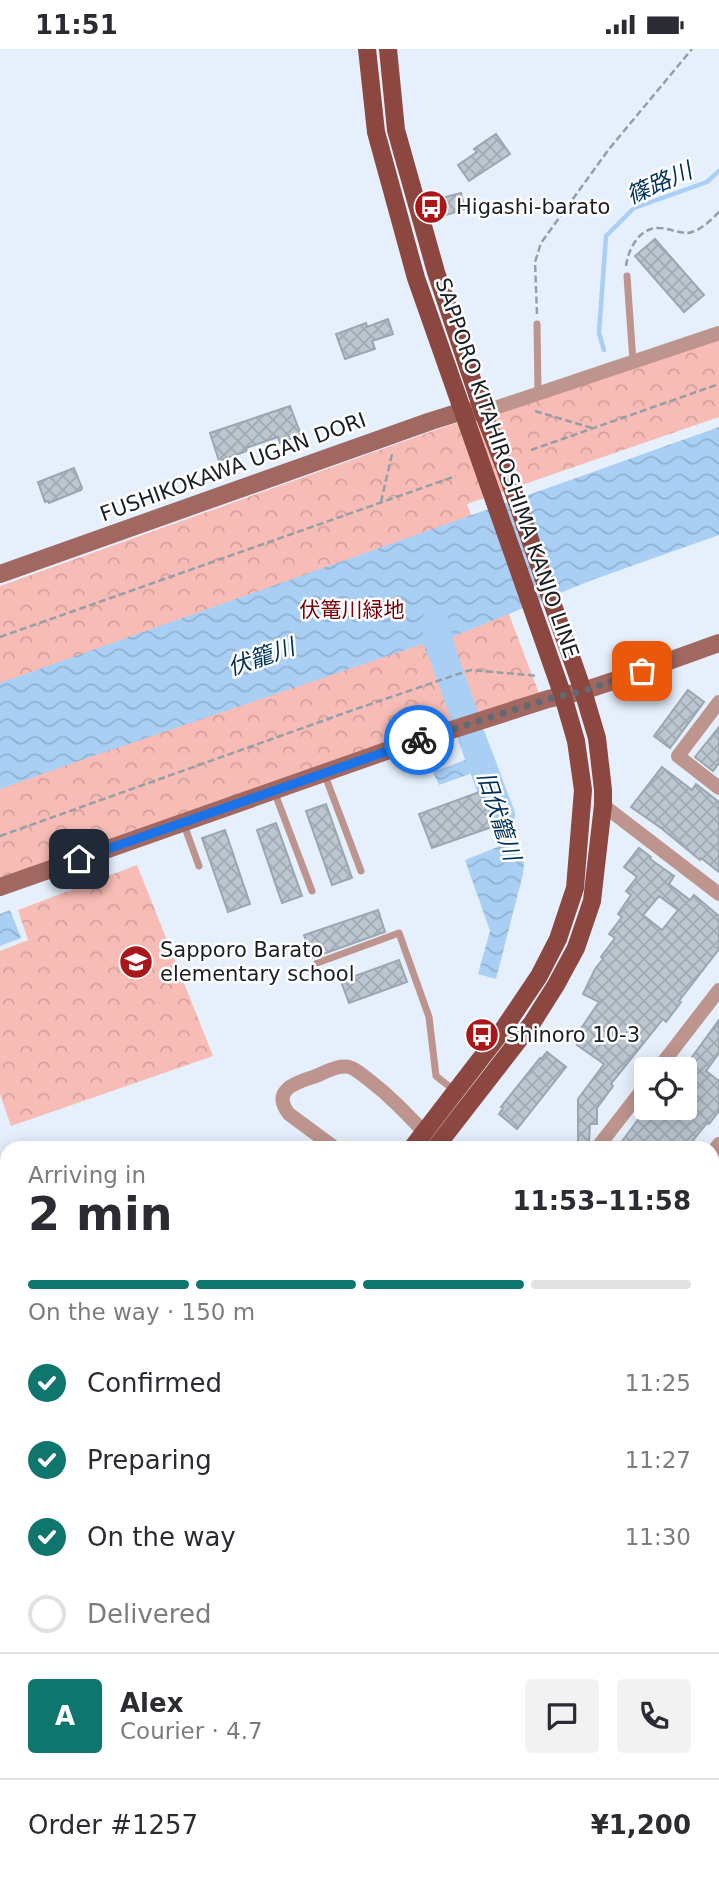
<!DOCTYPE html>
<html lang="en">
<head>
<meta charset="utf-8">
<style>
	:root { --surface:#fff; --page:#f2f2f3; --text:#2b2b33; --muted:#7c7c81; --line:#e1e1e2; --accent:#0f766e }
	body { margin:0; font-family:"DejaVu Sans","Noto Sans JP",sans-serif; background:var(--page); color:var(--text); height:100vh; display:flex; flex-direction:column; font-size:26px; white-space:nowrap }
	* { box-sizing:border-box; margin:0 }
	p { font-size:23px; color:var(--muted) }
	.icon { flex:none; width:38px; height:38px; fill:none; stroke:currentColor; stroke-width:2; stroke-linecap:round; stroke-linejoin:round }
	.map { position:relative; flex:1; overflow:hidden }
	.drawer { position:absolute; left:0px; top:1092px; width:719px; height:742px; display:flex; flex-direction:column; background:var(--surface); border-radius:21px 21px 0 0; box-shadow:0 4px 18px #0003 }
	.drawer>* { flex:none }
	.fabs { position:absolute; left:634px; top:1008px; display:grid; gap:14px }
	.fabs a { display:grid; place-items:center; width:63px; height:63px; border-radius:7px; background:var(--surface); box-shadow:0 4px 18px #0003; font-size:35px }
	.pin { position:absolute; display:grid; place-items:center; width:60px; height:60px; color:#fff; margin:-30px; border-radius:14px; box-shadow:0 4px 10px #0006 }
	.courier { position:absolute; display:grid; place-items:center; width:70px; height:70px; margin:-35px; border:5px solid #1a73e8; border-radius:50%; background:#fff; color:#222; box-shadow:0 2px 9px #0007 }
	.head em { font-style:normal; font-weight:700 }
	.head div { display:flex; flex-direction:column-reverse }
	.head { display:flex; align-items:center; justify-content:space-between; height:119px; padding:0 28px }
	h1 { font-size:46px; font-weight:700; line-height:52px }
	.bar { display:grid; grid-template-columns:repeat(4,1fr); gap:10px 7px; align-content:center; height:84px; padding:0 28px }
	.bar i { height:9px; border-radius:5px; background:var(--line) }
	.bar .on { background:var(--accent) }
	.bar p { grid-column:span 4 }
	.line { display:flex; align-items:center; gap:18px; padding:0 28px; border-top:2px solid var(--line) }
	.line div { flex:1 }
	.round { display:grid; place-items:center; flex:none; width:74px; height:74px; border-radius:7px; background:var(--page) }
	ol { padding:0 28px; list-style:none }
	li { display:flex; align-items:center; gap:21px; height:77px }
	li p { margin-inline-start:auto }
	li .icon { padding:7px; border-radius:50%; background:var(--accent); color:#fff; stroke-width:4 }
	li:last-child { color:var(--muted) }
	li i { width:38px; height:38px; border:4px solid var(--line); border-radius:50% }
	.status { display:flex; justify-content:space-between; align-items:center; height:49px; padding:0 35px; background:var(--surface); direction:ltr }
	.status svg { height:19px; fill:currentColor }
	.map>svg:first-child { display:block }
	.park { fill:url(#park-crowns) }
	.water { fill:url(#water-waves) }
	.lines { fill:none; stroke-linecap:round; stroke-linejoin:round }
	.stream { stroke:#a9cff5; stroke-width:4.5 }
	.river { stroke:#a9cff5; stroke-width:28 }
	.building { fill:url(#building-cross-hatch); stroke:#9ca6b1; stroke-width:2; fill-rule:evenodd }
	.path { stroke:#969ea7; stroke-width:2.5; stroke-dasharray:7 3.5; stroke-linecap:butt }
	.lane { stroke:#bd948e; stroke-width:7 }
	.street { stroke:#bd948e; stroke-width:14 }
	.secondary { stroke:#a16861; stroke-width:18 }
	.primary { stroke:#8c4740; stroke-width:18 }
	.highway { stroke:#782924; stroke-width:21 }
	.done { stroke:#626970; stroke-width:7; stroke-dasharray:0 12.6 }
	.route { stroke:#1a73e8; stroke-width:9 }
	.labels { text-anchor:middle; stroke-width:5; stroke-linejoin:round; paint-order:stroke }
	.poi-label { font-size:21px; fill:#1c2024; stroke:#fff; text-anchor:start }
	.street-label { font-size:21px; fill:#1c2024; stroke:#fff }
	.park-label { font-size:21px; fill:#730107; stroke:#fff }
	.water-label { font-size:23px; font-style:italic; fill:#003259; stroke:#fff }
</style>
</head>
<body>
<div class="status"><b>11:51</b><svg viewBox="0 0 49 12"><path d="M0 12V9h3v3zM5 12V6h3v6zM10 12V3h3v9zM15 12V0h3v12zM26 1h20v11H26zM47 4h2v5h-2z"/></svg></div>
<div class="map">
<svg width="719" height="1834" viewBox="0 0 719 1834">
	<defs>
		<pattern id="park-crowns" width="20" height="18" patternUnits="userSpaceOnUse" patternTransform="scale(1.75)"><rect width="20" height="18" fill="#f7bcb5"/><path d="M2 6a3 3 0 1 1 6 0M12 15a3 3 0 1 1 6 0" fill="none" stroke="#d3a19c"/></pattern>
		<pattern id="water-waves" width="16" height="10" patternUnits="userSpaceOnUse" patternTransform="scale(1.75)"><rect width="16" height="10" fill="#a9cff5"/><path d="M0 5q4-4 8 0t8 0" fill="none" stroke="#91b1d2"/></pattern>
		<pattern id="building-cross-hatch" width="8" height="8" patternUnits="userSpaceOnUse" patternTransform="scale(1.75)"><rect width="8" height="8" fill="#bbc6d1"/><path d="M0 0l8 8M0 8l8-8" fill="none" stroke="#a0aab3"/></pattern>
	</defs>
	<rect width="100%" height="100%" fill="#e5f0fc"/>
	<path class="park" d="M719 289V368L467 455 540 647 0 830V537L444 378Z
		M137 816 213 1007 11 1077 0 1045V902L28 891 18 861Z"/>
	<path class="water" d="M719 378V486L592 531 452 588 455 599 450 601 452 607 436 612 434 606 428 608 423 595 90 708 0 740V634Z
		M461 635 471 665 457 671 446 640Z
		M481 695 489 714 467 726 439 736 433 723 470 709 467 700Z
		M495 729 524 815 523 825 496 930 478 925 490 882 465 811 500 797 480 735Z
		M10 861 21 889 0 897V865Z"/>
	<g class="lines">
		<path class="stream" d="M604 301 599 284 606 187 634 159 707 133 719 122"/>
		<path class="river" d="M435 574 444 609 465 668
			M472 689 501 766"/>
	</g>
	<path class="building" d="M496 85 510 105 469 132 458 116 477 103 474 100Z
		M461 144 465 160 446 166 442 149Z
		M655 190 704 246 684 263 635 207Z
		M388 270 393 285 372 292 375 300 345 310 336 285 366 274 367 278Z
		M290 357 301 386 280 394 278 388 246 399 247 402 219 412 210 384Z
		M74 419 82 439 81 441 49 454 48 452 45 453 38 433Z
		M688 641 704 653 670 699 654 687Z
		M719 678V714L713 722 695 708Z
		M662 718 692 741 696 735 719 753V823L701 809 700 811 661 779 631 758Z
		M482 742 495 777 432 799 419 765Z
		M326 755 352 829 332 836 306 762Z
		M276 774 302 847 282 854 257 781Z
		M225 781 250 855 228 863 202 789Z
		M639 799 651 808 650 810 674 827 669 835 690 851 694 846 719 867V900L679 952 681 953 666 973 663 970 611 1035 613 1037 597 1059V1075H590L589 1093 588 1099H578V1050L604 1015 577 996 585 985 580 981 599 953 583 945 595 920 603 910 601 908 615 889 609 885 622 868 618 865 631 846 626 842 637 828 624 818ZM659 847 678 861 662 881 643 866Z
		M378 861 385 883 312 909 304 886Z
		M399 911 407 933 349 954 341 932Z
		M719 971V1004L706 1022 719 1032V1062L709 1075 707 1074 687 1099H617L640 1068 643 1070 651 1059H684V1019Z
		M547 1003 566 1018 517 1080 499 1065 503 1059 501 1058 540 1009 541 1010Z"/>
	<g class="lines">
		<path class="path" d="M626 217C628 201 639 178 659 179 668 179 678 184 687 184 699 183 710 172 719 163
			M537 265 535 213 541 194 609 100 692 0
			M535 362 592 379
			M531 401 719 335
			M381 453 392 405
			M0 588 456 427
			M0 787 356 660 464 623 471 621 538 627"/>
		<path class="lane" d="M627 227 633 313
			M537 275 538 345
			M324 724 361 822
			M274 742 312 842
			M183 773 199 817
			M317 914 399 884 429 968 436 1027 455 1042"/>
		<path class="street" d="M483 363 719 284
			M719 653 678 707 719 739
			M603 756 719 845
			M658 1020 719 941
			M335 1099 289 1065C270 1040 298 1033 316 1027 326 1023 341 1014 352 1019 358 1022 364 1027 369 1031 390 1047 406 1064 424 1083
			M597 1099 646 1036
			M712 1104 719 1095
			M712 1237 719 1243
			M712 1369 719 1375
			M712 1415 719 1406
			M712 1501 719 1506
			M712 1577 719 1568
			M0 1638 7 1657
			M712 1726 719 1717
			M712 1791 719 1796
			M76 1827 79 1834
			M334 1827 342 1834
			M512 1827 516 1830 518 1827
			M389 1834 394 1827
			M628 1834 634 1827"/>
		<path class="secondary" d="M0 525 431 372 463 362 483 363
			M0 838 392 700 548 650 583 642 616 631 719 594"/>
		<path class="primary" d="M367 0 376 83 416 229 563 647 576 692 583 741 575 839 558 890 539 927 502 982 412 1099
			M388 0 396 81 436 223 483 363 505 419 583 642 597 689 603 741V756L592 852 576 899 556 936 532 974 435 1099
			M0 1632 7 1623
			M0 1667 7 1658"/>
		<path class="highway" d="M0 1831 4 1834"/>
	</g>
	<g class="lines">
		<path class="done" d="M419 691 548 650 583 642 642 622"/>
		<path class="route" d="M79 810 419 691"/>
	</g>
	<defs>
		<g id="bus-disc" transform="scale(1.75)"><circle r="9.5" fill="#aa1719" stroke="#fff"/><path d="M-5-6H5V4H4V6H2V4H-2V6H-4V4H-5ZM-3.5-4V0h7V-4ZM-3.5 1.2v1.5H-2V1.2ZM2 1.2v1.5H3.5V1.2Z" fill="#fff"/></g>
		<g id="school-disc" transform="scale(1.75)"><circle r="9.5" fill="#aa1719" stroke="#fff"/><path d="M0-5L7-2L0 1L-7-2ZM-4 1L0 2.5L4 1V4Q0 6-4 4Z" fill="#fff"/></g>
	</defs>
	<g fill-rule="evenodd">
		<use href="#bus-disc" x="431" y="158"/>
		<use href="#school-disc" x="136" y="913"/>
		<use href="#bus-disc" x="482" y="986"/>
	</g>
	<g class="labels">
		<g class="poi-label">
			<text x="456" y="165">Higashi-barato</text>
			<text x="160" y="908">Sapporo Barato<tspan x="160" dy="24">elementary school</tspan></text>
			<text x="506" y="993">Shinoro 10-3</text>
		</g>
		<g class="street-label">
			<text transform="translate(233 418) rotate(-20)" y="7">FUSHIKOKAWA UGAN DORI</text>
			<text transform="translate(507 419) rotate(71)" y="7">SAPPORO KITAHIROSHIMA KANJO LINE</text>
		</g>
		<g class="park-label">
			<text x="352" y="568">伏篭川緑地</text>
		</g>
		<g class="water-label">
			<text transform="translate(659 134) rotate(-24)" y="8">篠路川</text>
			<text transform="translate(261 608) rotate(-19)" y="8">伏籠川</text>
			<text transform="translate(499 767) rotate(72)" y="8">旧伏籠川</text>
		</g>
	</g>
</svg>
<div class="fabs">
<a><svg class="icon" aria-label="locate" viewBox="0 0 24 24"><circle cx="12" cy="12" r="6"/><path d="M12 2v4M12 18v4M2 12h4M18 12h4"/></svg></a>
</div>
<div class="pin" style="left:642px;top:622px;background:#ea580c"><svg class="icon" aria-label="bag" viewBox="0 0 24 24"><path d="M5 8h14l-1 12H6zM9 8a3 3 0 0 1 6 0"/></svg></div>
<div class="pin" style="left:79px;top:810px;background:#1f2937"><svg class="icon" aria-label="home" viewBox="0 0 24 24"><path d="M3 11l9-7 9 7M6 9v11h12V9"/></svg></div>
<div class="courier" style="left:419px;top:691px"><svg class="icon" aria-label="bike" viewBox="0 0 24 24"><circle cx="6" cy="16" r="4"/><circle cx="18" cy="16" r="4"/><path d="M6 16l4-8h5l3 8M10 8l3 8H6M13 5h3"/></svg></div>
<section class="drawer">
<div class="head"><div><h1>2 min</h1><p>Arriving in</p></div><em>11:53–11:58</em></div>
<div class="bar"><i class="on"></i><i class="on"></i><i class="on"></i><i></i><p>On the way · 150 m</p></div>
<ol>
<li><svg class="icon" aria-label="check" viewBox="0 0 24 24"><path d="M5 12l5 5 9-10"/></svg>Confirmed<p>11:25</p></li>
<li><svg class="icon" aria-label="check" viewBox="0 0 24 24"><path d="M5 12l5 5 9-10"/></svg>Preparing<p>11:27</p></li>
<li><svg class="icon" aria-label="check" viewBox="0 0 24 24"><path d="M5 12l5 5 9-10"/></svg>On the way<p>11:30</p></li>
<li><i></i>Delivered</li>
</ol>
<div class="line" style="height:126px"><b class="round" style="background:var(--accent);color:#fff">A</b><div><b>Alex</b><p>Courier · 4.7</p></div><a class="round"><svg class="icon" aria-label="chat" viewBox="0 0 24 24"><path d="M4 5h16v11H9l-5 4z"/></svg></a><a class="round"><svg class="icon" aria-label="phone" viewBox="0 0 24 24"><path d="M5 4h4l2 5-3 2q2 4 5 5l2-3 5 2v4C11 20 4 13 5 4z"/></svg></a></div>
<div class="line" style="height:91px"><div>Order #1257</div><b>¥1,200</b></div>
</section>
</div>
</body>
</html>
